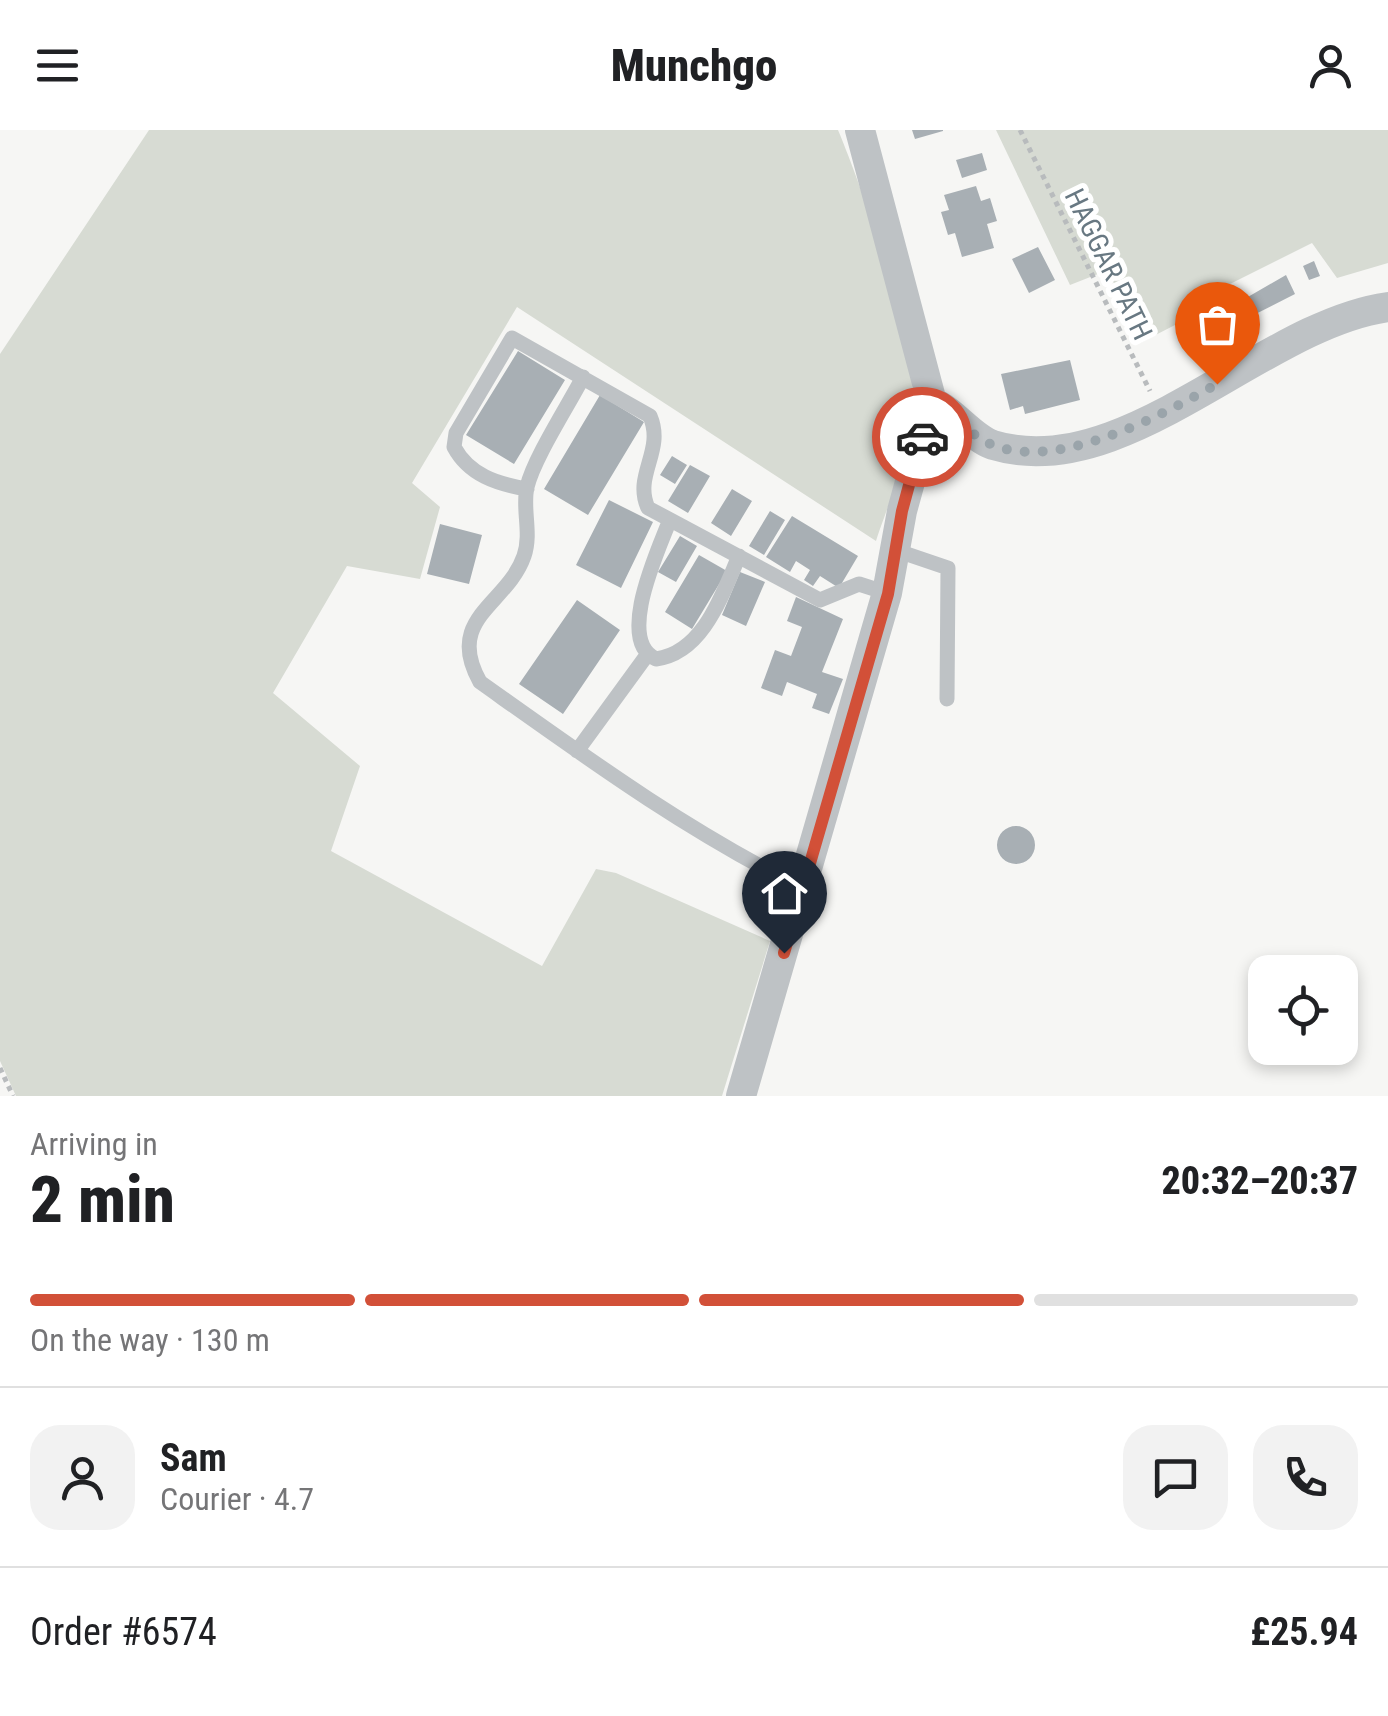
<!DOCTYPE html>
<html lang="en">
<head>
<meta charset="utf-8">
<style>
	:root { --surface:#fff; --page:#f2f2f2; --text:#202124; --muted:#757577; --line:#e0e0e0; --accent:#d25038 }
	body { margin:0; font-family:"Roboto Condensed",sans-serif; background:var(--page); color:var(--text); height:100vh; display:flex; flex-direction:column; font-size:38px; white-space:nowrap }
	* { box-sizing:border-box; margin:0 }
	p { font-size:32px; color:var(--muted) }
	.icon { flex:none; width:55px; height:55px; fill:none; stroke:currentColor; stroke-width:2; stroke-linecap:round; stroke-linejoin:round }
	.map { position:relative; height:966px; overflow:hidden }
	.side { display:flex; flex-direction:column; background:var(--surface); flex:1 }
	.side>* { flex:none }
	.tools { position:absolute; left:1248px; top:825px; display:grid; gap:20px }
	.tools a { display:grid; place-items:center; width:110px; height:110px; border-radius:20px; background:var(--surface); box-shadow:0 5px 15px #0003; font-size:50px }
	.pin { position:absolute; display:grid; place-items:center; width:85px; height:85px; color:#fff; margin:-102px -42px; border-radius:50% 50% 50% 0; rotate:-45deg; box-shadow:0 0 10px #0007 }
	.pin .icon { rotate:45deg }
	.courier { position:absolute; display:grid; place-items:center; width:100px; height:100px; margin:-50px; border:8px solid #d25038; border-radius:50%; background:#fff; color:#222; box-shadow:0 2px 12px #0007 }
	.head em { font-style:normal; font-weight:800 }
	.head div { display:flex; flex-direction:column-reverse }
	.head { display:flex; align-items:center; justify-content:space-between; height:170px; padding:0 30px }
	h1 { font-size:65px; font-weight:800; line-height:75px }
	.bar { display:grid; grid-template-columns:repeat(4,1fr); gap:15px 10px; align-content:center; height:120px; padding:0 30px }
	.bar i { height:12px; border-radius:8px; background:var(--line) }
	.bar .current { background:var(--accent) }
	.bar p { grid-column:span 4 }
	.line { display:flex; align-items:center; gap:25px; padding:0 30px; border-top:2px solid var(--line) }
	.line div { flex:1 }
	.round { display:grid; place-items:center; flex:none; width:105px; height:105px; border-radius:30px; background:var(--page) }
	header { display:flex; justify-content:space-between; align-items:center; height:130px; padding:0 30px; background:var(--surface); font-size:45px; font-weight:800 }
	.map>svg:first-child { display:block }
	.green { fill:#d7dbd3 }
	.building { fill:#a8afb4 }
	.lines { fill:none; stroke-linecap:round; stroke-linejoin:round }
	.path { stroke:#b8bbbd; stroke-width:5; stroke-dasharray:5 5; stroke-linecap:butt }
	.service { stroke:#bec2c5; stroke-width:15 }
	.minor { stroke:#bec2c5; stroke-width:30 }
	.done { stroke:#9aa4aa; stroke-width:10; stroke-dasharray:0 18 }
	.route { stroke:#d25038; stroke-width:12 }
	.labels { text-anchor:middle; stroke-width:10; stroke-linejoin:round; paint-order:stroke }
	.street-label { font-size:28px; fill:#687882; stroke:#fff }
</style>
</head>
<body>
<header><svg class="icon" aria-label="menu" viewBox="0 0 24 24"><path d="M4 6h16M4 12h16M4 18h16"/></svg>Munchgo<svg class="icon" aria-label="person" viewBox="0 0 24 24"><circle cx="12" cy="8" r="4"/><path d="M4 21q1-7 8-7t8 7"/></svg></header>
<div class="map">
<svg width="1388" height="966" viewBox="0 0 1388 966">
	<rect width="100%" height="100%" fill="#f6f6f4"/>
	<path class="green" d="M149 0H838C866 67 917 216 914 287 913 317 886 379 876 411L517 177 412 353 440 377 420 449 347 436 273 563 360 636 331 721 542 836 596 739 616 743 770 811 722 966H16L0 931V224Z
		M996 0H1388V133L1337 148 1312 113 1204 167 1208 178 1140 213 1108 140 1070 155Z"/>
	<path class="building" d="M912 0H943V1L915 9Z
		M982 23 987 40 962 48 956 30Z
		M976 56 981 71 990 68 997 91 987 94 994 118 962 127 955 103 948 105 941 82 949 80 944 65Z
		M1038 117 1055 150 1029 163 1012 129Z
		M1314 131 1320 146 1309 150 1303 136Z
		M1286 145 1295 164 1210 207 1203 193Z
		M518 221 565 250 514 334 466 305Z
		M1070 230 1080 270 1025 284 1023 276 1010 280 1001 244Z
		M600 265 644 292 588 385 544 359Z
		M672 326 687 335 675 354 660 345Z
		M690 335 710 346 688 383 668 371Z
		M732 359 752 371 731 406 711 393Z
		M609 370 653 392 621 458 576 435Z
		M770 381 785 390 764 425 749 416Z
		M792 386 858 426 839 458 820 446 813 456 804 450 810 440 796 431 790 442 766 427Z
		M440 394 482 405 469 454 427 444Z
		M680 406 697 416 676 452 658 442Z
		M699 425 727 441 692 499 665 482Z
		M740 442 765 452 746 496 722 485Z
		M796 467 843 489 822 542 843 549 829 584 812 578 817 564 787 552 782 566 761 558 775 520 791 526 802 497 787 491Z
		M577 470 620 500 563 584 519 554Z
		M997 715a19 19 0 1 1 38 0a19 19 0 1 1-38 0Z"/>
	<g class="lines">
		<path class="path" d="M1020 0 1150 261
			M0 938 13 966"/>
		<path class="service" d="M583 247C568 276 534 328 527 357 522 379 532 403 524 426 507 475 444 488 480 552 587 628 684 699 802 758
			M527 359C497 354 469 345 454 317L456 303 512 208 650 286C665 321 633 345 648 378L820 470 859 454 887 463
			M669 392C657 423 616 511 656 529 703 523 722 465 739 426
			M895 420 948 438 947 569
			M577 621 647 525"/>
		<path class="minor" d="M860 0 932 272
			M932 272C955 282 972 308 993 315 1124 355 1262 194 1388 177
			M741 966 887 463 902 381 932 272"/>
	</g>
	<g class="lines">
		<path class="done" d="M922 307 932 272C954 282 967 303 988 313 1053 344 1161 286 1217 254"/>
		<path class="route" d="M784 823 888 464 902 381 922 307"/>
	</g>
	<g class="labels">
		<g class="street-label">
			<text transform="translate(1109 134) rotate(64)" y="10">HAGGAR PATH</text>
		</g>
	</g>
</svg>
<div class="tools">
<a><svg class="icon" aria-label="locate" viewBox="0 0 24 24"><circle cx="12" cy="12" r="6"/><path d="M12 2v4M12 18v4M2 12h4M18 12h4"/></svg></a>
</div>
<div class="pin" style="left:1217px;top:254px;background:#ea580c"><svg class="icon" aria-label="bag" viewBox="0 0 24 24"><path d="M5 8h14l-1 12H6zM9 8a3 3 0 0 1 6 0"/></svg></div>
<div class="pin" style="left:784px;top:823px;background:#1f2937"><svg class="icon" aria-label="home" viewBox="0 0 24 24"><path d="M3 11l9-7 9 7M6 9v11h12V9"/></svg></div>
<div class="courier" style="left:922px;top:307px"><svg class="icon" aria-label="car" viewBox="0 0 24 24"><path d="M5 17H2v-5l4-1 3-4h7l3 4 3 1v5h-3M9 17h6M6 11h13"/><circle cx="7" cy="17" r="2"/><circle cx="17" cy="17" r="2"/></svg></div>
</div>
<section class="side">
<div class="head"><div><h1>2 min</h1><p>Arriving in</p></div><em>20:32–20:37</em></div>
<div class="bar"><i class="current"></i><i class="current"></i><i class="current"></i><i></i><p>On the way · 130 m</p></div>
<div class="line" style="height:180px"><a class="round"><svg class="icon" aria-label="person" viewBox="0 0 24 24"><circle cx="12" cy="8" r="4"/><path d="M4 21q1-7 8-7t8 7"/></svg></a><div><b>Sam</b><p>Courier · 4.7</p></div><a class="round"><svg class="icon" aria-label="chat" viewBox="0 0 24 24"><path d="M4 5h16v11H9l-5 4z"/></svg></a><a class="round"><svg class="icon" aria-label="phone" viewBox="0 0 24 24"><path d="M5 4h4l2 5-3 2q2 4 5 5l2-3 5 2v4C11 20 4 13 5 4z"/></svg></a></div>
<div class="line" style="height:130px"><div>Order #6574</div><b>£25.94</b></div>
</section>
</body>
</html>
